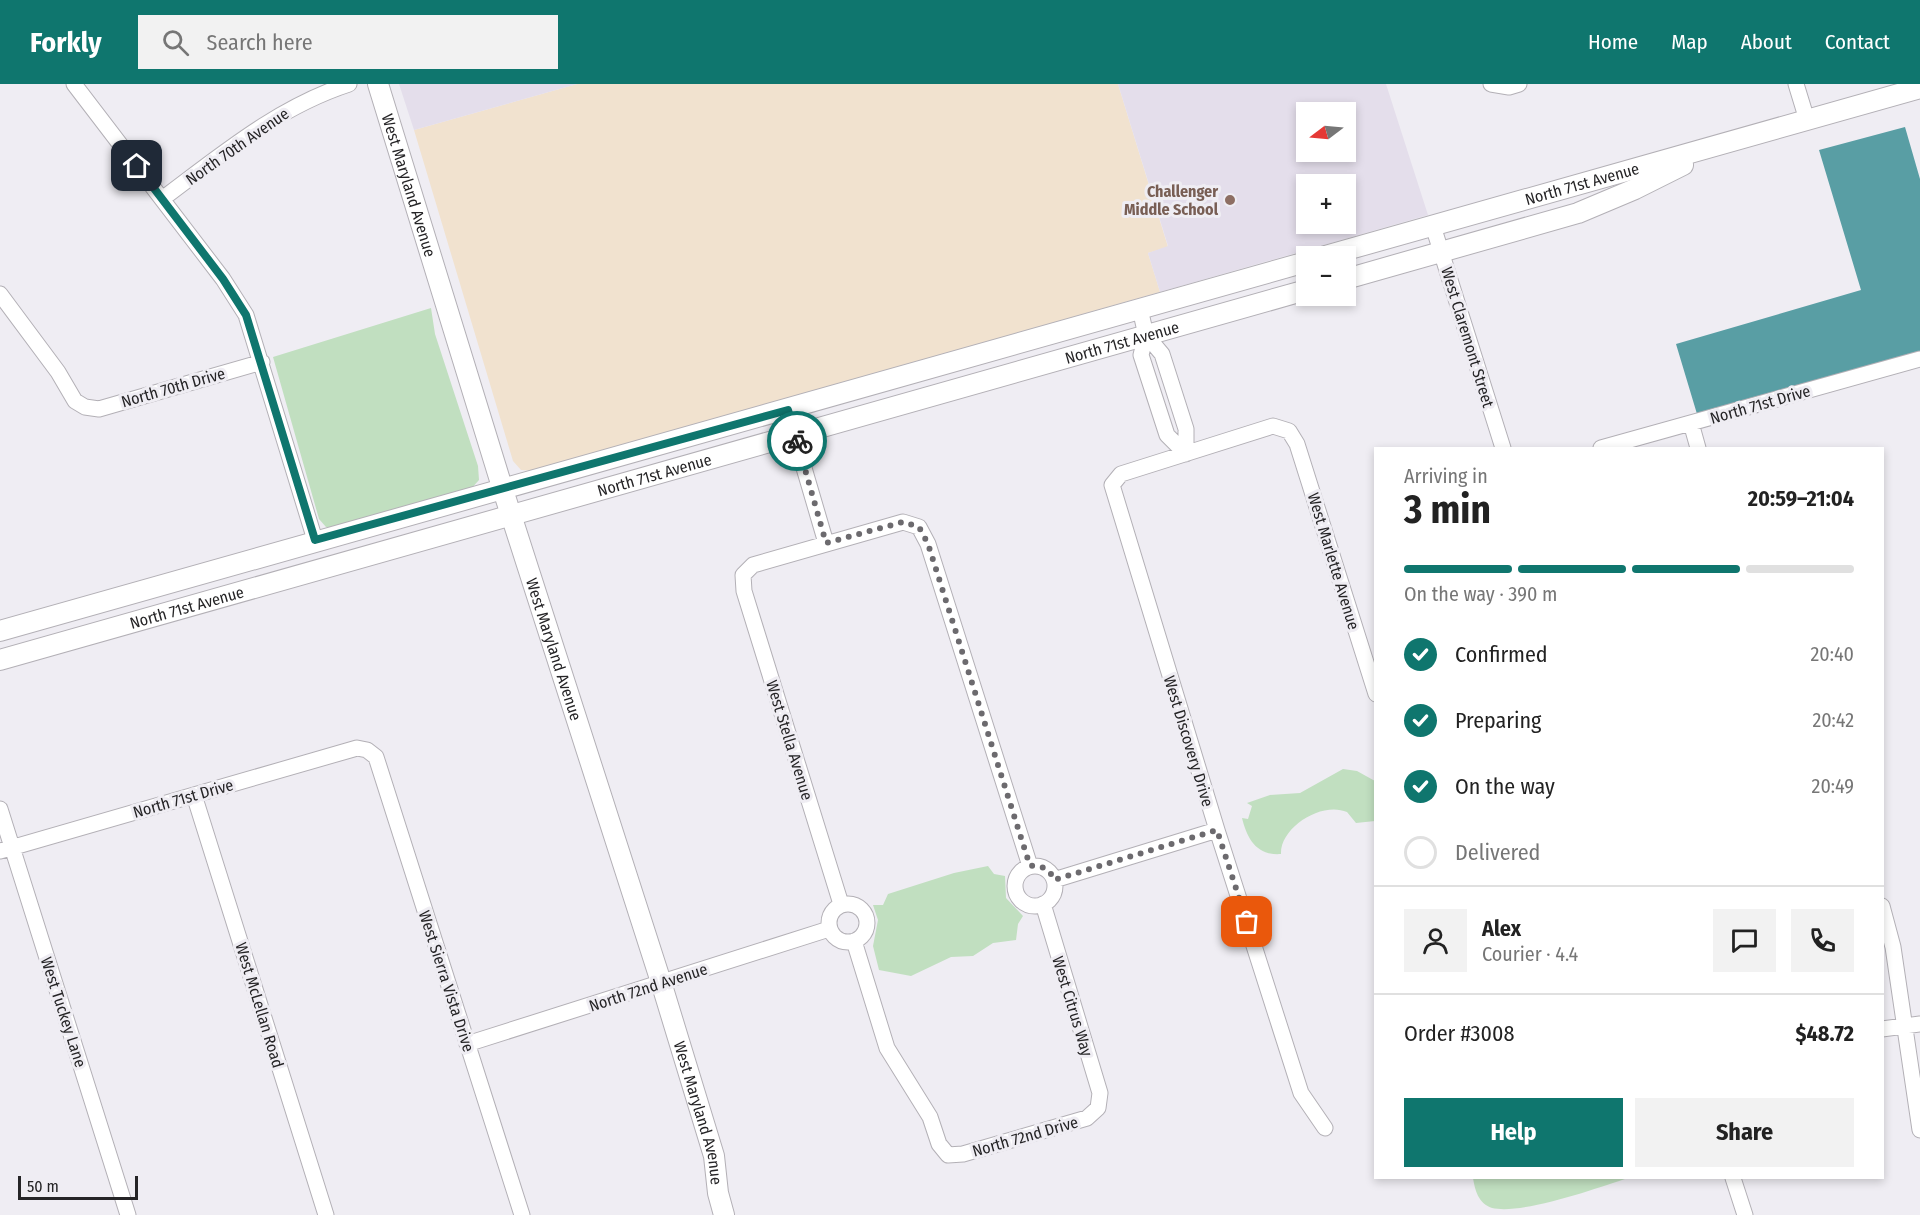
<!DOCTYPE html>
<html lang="en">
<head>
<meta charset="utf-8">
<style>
	:root { --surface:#fff; --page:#f2f2f2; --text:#222; --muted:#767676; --line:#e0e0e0; --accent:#0f766e }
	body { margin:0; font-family:"Fira Sans Condensed",sans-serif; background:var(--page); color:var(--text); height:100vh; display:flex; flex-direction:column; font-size:22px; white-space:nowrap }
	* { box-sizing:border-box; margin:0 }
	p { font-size:20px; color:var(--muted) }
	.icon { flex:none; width:33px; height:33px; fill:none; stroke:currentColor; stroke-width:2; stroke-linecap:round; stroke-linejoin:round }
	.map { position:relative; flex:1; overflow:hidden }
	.panel { position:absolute; left:1374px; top:363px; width:510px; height:732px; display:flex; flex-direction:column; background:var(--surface); border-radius:0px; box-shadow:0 3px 9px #0003 }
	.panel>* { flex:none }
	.needle { width:39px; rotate:254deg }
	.controls { position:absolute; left:1296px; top:18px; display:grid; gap:12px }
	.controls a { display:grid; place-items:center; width:60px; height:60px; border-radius:0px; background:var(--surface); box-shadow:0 3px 9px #0003; font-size:30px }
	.scale { position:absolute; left:18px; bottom:15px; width:120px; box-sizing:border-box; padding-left:6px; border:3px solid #252426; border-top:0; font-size:16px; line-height:21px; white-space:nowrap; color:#252426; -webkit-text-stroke:4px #efedf3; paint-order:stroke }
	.pin { position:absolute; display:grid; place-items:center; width:51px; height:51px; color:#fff; margin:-26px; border-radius:12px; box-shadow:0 3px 9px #0006 }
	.courier { position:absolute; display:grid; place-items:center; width:60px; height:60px; margin:-30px; border:4px solid #0f766e; border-radius:50%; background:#fff; color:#222; box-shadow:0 2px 8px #0007 }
	.summary em { font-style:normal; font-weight:700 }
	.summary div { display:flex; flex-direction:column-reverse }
	.summary { display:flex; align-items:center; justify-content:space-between; height:102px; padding:0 30px }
	h1 { font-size:39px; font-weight:700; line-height:45px }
	.bar { display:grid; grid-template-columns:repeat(4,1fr); gap:9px 6px; align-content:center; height:72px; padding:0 30px }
	.bar i { height:8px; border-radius:4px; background:var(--line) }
	.bar .on { background:var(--accent) }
	.bar p { grid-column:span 4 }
	.line { display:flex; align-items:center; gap:15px; padding:0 30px; border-top:2px solid var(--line) }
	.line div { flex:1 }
	.round { display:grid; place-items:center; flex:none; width:63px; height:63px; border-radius:0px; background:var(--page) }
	ol { padding:0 30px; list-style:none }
	li { display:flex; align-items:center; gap:18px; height:66px }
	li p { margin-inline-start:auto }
	li .icon { padding:6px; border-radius:50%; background:var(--accent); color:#fff; stroke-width:4 }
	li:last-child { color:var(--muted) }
	li i { width:33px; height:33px; border:3px solid var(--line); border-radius:50% }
	.cta { display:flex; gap:12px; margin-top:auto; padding:12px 30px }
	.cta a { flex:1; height:69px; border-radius:0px; background:var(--accent); color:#fff; font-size:24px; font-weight:700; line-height:69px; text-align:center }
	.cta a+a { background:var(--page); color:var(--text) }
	header { display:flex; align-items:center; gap:36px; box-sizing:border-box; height:84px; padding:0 30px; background:var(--accent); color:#fff }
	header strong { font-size:28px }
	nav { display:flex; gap:33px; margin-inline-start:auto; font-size:21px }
	.search { width:420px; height:54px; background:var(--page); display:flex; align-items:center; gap:15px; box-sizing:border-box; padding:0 21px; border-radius:0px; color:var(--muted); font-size:22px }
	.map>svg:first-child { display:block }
	.commercial { fill:#f1e2cf }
	.built { fill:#e4deeb; fill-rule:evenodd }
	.green { fill:#c1dfc0 }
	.water { fill:#599ea4 }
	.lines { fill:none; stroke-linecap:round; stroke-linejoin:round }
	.minor-casing { stroke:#b3b0b6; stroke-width:17 }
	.tertiary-casing { stroke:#b3b0b6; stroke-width:22 }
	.minor { stroke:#fff; stroke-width:15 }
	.tertiary { stroke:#fff; stroke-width:20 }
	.done { stroke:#6c6a6e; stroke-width:6; stroke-dasharray:0 10.8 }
	.route { stroke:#0f766e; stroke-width:8 }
	.education-dot { fill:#8d6e63; stroke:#efedf3; stroke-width:2 }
	.labels { text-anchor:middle; stroke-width:6; stroke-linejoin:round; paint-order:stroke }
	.street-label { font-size:16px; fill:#252426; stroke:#efedf3 }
	.education-label { font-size:16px; font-weight:bold; fill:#785e54; stroke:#efedf3; text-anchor:end }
</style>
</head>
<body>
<header>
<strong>Forkly</strong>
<div class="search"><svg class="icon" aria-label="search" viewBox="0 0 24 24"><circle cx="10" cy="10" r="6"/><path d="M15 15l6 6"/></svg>Search here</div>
<nav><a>Home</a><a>Map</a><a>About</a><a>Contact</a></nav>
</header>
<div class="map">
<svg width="1920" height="1131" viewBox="0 0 1920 1131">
	<rect width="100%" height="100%" fill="#efedf3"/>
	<path class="commercial" d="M577 0H1118L1168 163 1148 169 1160 208 535 387 521 386 513 377 414 46Z"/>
	<path class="built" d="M399 0H577L414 46Z
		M1118 0H1386L1428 131 1160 208 1148 169 1168 162ZM1306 28H1346V68H1306ZM1306 100H1346V140H1306Z"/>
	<path class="green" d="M431 224 435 250 478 382 479 396 470 406 332 444 326 443 319 435 273 273Z
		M1343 685 1357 687 1375 697V737L1356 739 1347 728C1322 717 1280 743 1281 770 1256 772 1247 754 1242 734L1248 735 1252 722 1247 719 1270 711 1300 709Z
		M988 782 994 790 1005 792 1006 814 1023 832 1018 840 1016 856 993 859 973 872 951 873 911 892 879 886 873 862 878 836 873 821H883L888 810 954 789Z
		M1473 1094H1628C1597 1104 1523 1131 1492 1124 1478 1119 1475 1106 1473 1094Z"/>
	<path class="water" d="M1905 43 1920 95V268L1697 330 1676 260 1861 206 1819 66Z"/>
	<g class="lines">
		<g class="minor-casing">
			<path id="minor" d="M74 0 223 195 246 231 315 456
				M1491 0 1509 3 1519 0
				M1796 0 1807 36
				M162 115C221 71 278 23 349 0
				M1433 142 1503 364
				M0 210 58 288 75 317 85 323 99 325 262 278
				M1140 225 1146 251 1141 271 1167 351 1186 370
				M1146 251 1162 270 1186 345V370
				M787 326 826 459
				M1691 339 1698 364
				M1601 364 1920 275
				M194 711 326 1131
				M0 725 128 1131
				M0 767 357 664 367 666 376 673 522 1131
				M1015 802a20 20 0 1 1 40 0a20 20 0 1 1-40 0Z
				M1054 796 1217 746
				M829 839a19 19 0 1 1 38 0a19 19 0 1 1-38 0Z
				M841 820 744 507 743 491 753 481 903 438 919 443 928 460 1030 782
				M1882 822 1893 863 1920 1046
				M854 857 887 964 930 1033 939 1060 948 1071 963 1070 1087 1034 1098 1024 1100 1009 1043 820
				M1882 945 1920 940
				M467 960 829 845
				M1325 1044 1301 1009 1217 746 1112 401 1121 390 1273 342 1289 347 1297 360 1376 610
				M1733 1094 1745 1131"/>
		</g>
		<g class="tertiary-casing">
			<g id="tertiary">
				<path id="s1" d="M378 0 503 406 661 898 714 1072 718 1109 724 1131"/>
				<path id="s2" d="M1325 172 1920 4"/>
				<path d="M1346 195 1578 129 1635 105 1683 81"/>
				<path d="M0 547 1306 178"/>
				<path id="s3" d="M0 576 1306 206"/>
			</g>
		</g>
		<use href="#minor" class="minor"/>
		<use href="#tertiary" class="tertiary"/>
	</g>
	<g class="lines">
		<path class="done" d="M797 357 826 459 903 438 919 443 928 460 1030 782C1042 781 1050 785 1054 796L1217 746 1247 838"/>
		<path class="route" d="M137 82 223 195 246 231 315 456 788 326 797 357"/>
	</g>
	<circle class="education-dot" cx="1230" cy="116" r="6"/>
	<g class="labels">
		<g class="street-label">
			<text transform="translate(237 62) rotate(-35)" y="6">North 70th Avenue</text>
			<text dy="6" stroke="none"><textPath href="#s2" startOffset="267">North 71st Avenue</textPath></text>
			<text dy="6" stroke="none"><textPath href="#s1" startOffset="106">West Maryland Avenue</textPath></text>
			<text transform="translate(1468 253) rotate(73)" y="6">West Claremont Street</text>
			<text dy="6" stroke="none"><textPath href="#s3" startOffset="1166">North 71st Avenue</textPath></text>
			<text transform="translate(173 303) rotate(-16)" y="6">North 70th Drive</text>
			<text transform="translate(1760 320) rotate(-16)" y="6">North 71st Drive</text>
			<text dy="6" stroke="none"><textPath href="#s3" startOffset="680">North 71st Avenue</textPath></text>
			<text transform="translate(1334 477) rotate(73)" y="6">West Marlette Avenue</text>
			<text dy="6" stroke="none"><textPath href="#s3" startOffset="194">North 71st Avenue</textPath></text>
			<text dy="6" stroke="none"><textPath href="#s1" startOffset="592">West Maryland Avenue</textPath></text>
			<text transform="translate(790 656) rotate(73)" y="6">West Stella Avenue</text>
			<text transform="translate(1189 657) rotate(73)" y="6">West Discovery Drive</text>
			<text transform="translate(183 714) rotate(-16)" y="6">North 71st Drive</text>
			<text transform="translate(447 897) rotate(72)" y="6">West Sierra Vista Drive</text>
			<text transform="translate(648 903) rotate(-18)" y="6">North 72nd Avenue</text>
			<text transform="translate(260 921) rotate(73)" y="6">West McLellan Road</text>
			<text transform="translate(1073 922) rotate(73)" y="6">West Citrus Way</text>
			<text transform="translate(64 928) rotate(72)" y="6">West Tuckey Lane</text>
			<text dy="6" stroke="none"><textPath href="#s1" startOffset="1078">West Maryland Avenue</textPath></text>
			<text transform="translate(1025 1052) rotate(-16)" y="6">North 72nd Drive</text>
		</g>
		<g class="education-label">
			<text x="1218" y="113">Challenger<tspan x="1218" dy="18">Middle School</tspan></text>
		</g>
	</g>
</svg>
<div class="controls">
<a><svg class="needle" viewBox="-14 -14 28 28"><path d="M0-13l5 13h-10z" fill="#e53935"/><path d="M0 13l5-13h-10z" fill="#767676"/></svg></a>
<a>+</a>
<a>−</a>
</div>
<div class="scale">50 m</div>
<div class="pin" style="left:1247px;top:838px;background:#ea580c"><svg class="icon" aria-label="bag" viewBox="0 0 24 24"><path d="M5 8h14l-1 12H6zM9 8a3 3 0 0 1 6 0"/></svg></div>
<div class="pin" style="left:137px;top:82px;background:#1f2937"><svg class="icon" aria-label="home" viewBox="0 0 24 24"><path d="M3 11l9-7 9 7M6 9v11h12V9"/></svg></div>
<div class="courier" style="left:797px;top:357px"><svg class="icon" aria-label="bike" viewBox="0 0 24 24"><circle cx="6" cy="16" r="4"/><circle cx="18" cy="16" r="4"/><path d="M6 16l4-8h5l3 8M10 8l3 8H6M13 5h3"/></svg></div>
<section class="panel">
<div class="summary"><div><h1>3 min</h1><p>Arriving in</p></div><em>20:59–21:04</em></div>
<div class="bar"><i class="on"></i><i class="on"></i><i class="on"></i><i></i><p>On the way · 390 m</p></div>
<ol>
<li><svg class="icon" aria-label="check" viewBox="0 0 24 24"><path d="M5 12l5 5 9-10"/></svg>Confirmed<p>20:40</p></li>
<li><svg class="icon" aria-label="check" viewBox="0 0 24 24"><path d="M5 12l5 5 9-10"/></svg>Preparing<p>20:42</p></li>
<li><svg class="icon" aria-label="check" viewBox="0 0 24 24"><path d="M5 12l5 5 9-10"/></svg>On the way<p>20:49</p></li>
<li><i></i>Delivered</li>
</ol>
<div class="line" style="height:108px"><a class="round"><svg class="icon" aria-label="person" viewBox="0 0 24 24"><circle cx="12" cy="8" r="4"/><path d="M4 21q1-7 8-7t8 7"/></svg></a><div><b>Alex</b><p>Courier · 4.4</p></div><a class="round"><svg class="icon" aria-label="chat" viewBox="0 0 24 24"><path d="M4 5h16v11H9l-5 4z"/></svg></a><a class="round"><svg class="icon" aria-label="phone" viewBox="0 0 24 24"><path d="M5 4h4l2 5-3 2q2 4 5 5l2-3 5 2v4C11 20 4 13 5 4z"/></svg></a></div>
<div class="line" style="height:78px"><div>Order #3008</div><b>$48.72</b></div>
<div class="cta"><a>Help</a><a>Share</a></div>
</section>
</div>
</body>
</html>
